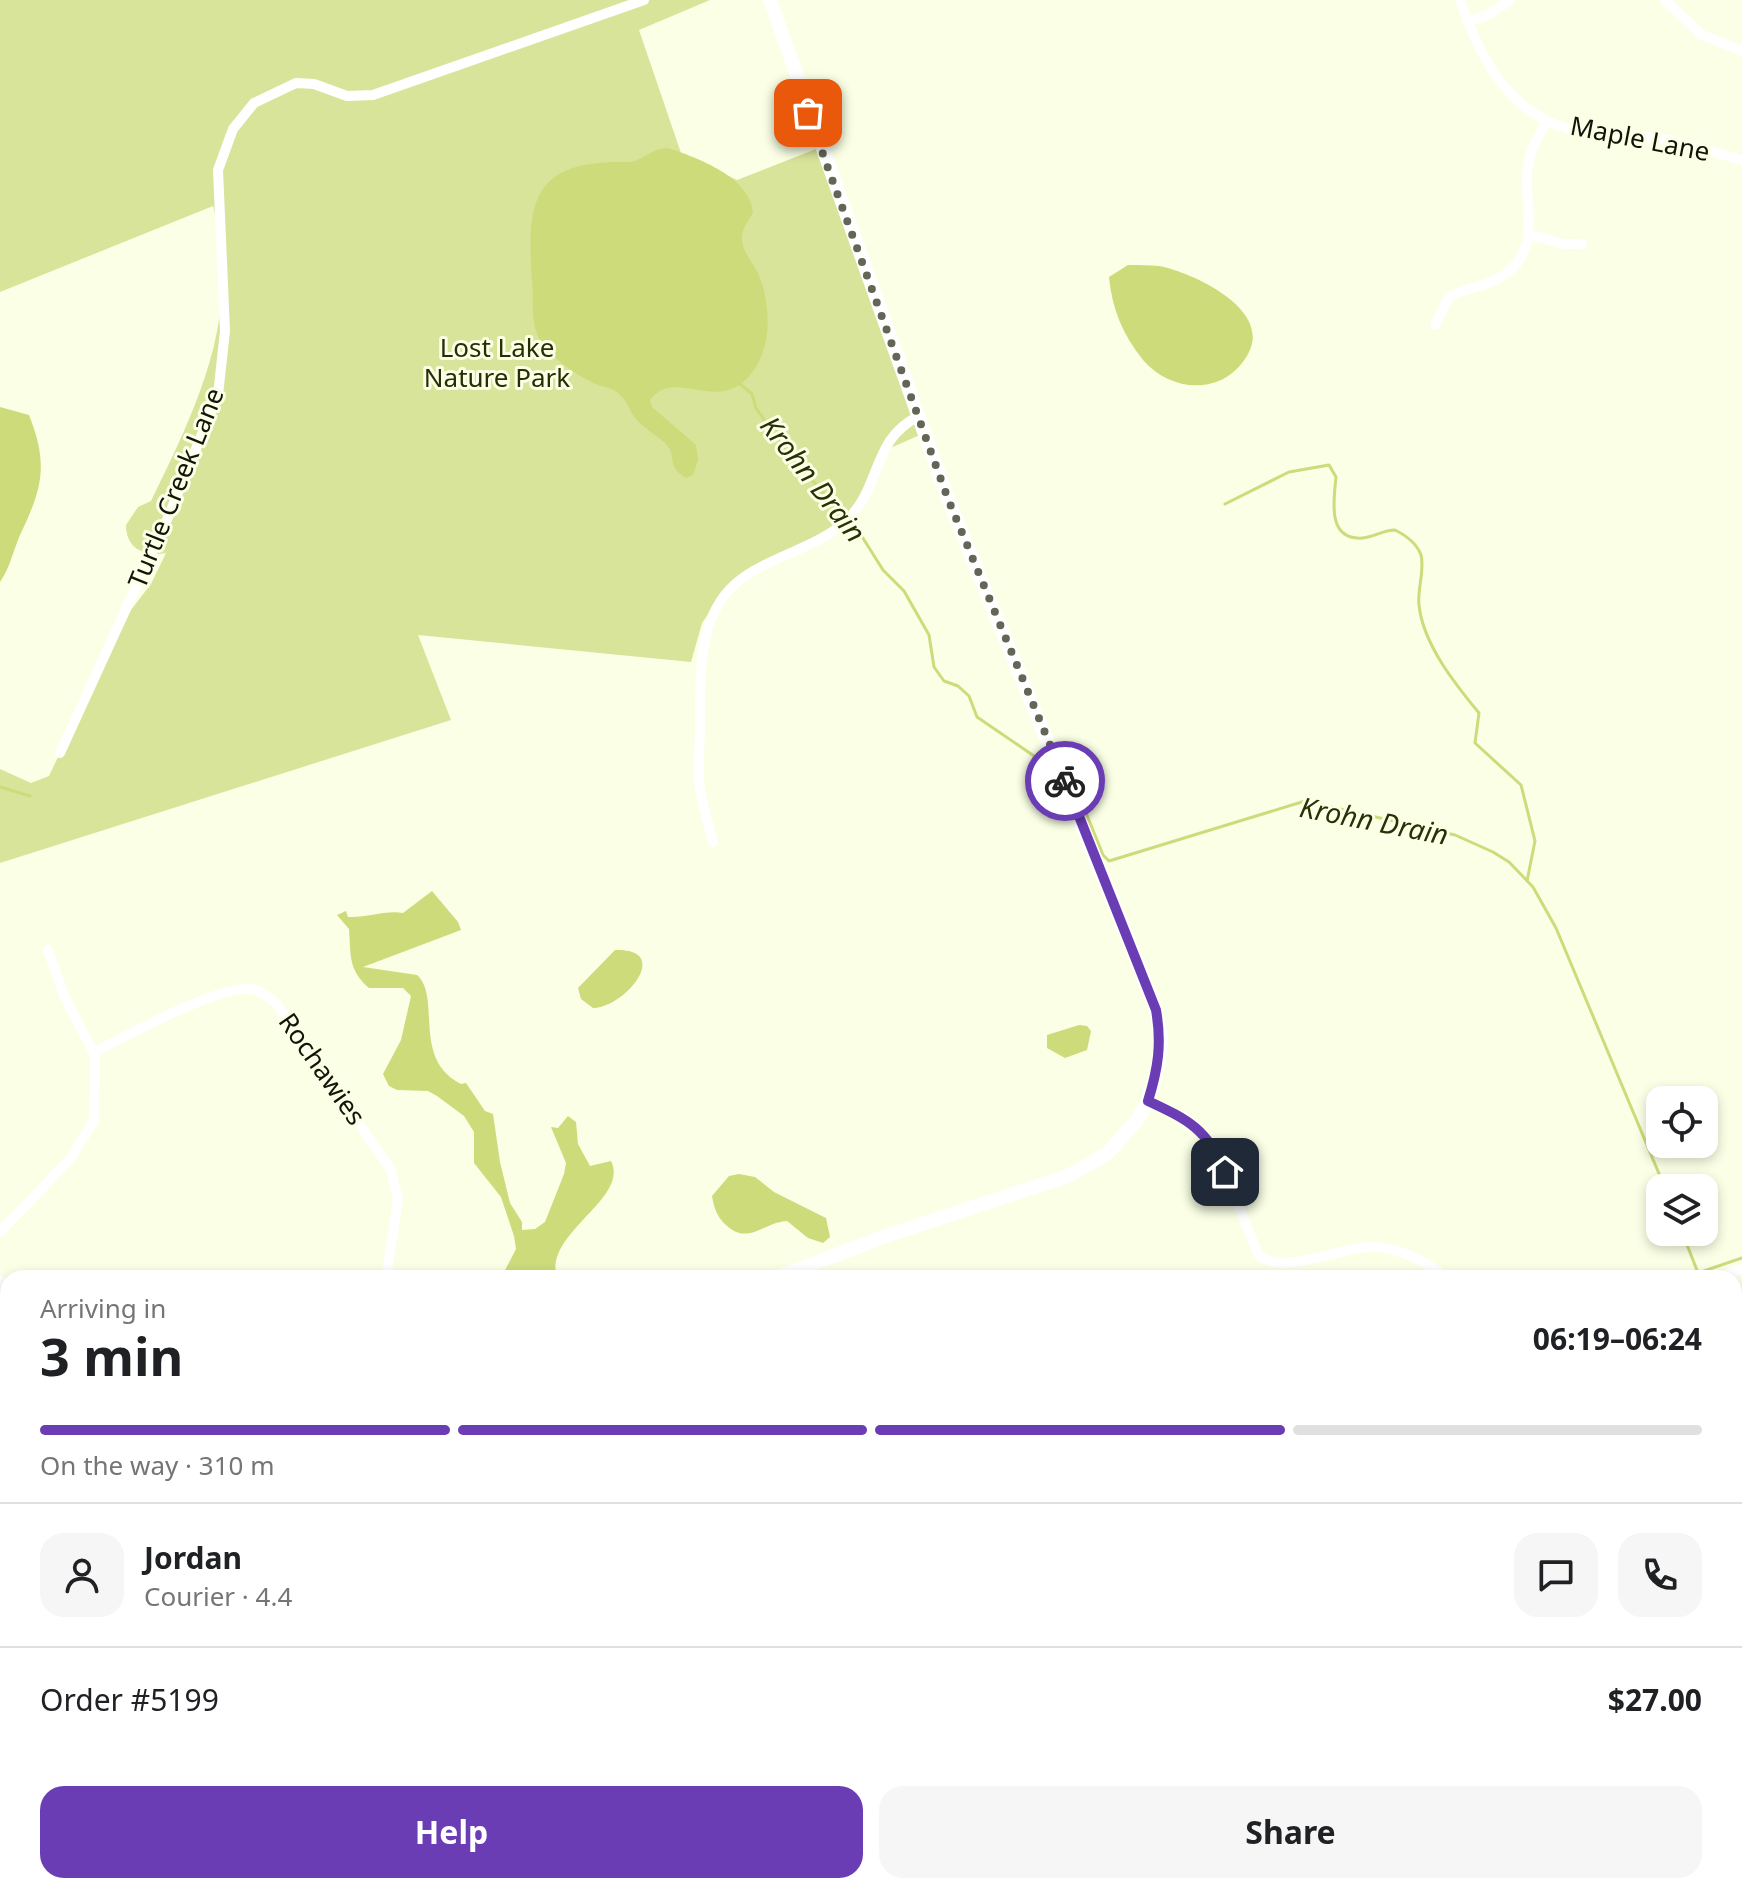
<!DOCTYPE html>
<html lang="en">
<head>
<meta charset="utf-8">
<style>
	:root { --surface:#fff; --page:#f6f6f6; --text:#202124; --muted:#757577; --line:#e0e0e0; --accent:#6a3db5 }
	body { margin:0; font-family:"Noto Sans",sans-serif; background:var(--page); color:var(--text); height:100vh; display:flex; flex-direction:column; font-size:30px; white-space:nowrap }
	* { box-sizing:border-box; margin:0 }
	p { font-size:26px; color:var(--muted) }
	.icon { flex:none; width:44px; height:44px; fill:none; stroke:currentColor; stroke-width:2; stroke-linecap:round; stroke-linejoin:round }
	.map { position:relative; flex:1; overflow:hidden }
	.side { position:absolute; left:0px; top:1270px; width:1742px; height:624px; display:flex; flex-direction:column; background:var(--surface); border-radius:24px 24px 0 0; box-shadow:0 4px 12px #0003 }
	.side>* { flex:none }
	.fabs { position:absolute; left:1646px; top:1086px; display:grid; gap:16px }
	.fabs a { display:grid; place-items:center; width:72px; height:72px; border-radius:16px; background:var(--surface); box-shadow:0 4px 12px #0003; font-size:40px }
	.pin { position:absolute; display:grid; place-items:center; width:68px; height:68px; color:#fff; margin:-34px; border-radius:16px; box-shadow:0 4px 12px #0006 }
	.courier { position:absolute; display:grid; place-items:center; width:80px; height:80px; margin:-40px; border:6px solid #6a3db5; border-radius:50%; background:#fff; color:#222; box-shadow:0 2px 10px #0007 }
	.headline em { font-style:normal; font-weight:700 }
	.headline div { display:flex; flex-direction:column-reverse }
	.headline { display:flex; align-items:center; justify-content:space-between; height:136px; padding:0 40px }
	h1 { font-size:52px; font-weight:700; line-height:60px }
	.bar { display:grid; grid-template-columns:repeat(4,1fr); gap:12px 8px; align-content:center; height:96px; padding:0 40px }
	.bar i { height:10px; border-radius:6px; background:var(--line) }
	.bar .active { background:var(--accent) }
	.bar p { grid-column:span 4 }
	.line { display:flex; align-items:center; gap:20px; padding:0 40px; border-top:2px solid var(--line) }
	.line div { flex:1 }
	.round { display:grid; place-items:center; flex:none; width:84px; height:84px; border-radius:24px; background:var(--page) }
	.action { display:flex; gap:16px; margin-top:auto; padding:16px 40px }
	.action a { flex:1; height:92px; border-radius:24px; background:var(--accent); color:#fff; font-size:32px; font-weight:700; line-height:92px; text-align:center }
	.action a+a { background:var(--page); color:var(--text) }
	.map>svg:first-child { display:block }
	.green { fill:#d8e49a }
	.water { fill:#cddb7b }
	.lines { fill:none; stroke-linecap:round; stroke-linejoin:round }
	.stream { stroke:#cddb7b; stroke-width:3 }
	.street { stroke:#fff; stroke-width:10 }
	.secondary { stroke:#fff; stroke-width:14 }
	.done { stroke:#636656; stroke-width:8; stroke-dasharray:0 14.4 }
	.route { stroke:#6a3db5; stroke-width:10 }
	.labels { text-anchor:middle; stroke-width:6; stroke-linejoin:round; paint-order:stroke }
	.street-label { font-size:26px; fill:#121409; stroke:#faffe5 }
	.park-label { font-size:26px; fill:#282d04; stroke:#faffe5 }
	.water-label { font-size:28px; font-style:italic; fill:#2a2f06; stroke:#faffe5 }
</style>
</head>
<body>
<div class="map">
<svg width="1742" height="1894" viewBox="0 0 1742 1894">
	<rect width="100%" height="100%" fill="#faffe5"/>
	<path class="green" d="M0 0H710L639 30 681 153 737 180 816 149 920 435 888 449 854 507 839 525 725 590 702 623 691 662 418 635 451 720 0 863V769L31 783 49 776 124 619 151 584 166 553C145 557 126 549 126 525L138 507 151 501C196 409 244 312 213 206L0 292Z"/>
	<path class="water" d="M668 148C698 158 750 177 753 212 749 222 741 227 742 240 743 253 753 262 758 273 771 304 773 347 751 374 717 416 676 366 650 400L652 407 696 445 698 460 693 475 686 478C667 466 676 461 669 448 666 441 644 429 637 420 630 413 628 402 620 395 614 388 607 388 598 385 581 378 555 361 544 346 529 327 534 302 532 281 526 195 536 160 629 162 641 162 651 148 668 148Z
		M1128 265C1138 265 1149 265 1159 266 1191 272 1271 308 1249 352 1227 396 1172 394 1143 360 1123 335 1112 309 1109 277Z
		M0 407 29 415C49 465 42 489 20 535 13 551 10 568 0 582Z
		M432 891 458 922 461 930 363 967 417 975C442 997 411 1059 461 1084L466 1083 485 1111 493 1114 500 1162 510 1203 522 1222V1230L535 1229 545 1222 564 1174 566 1163 551 1127 558 1128 568 1116 576 1122 578 1144 590 1166 611 1161C630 1199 543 1233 557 1278H501L516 1249 514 1236 501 1197 474 1163V1132L464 1116 437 1096 428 1091 397 1090 389 1086 383 1074 401 1040 411 996 403 988H369C348 970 351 955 349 929L337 915 346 911 348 917C367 918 385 910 403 913Z
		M615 950C673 948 626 1007 593 1008L581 999 578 988Z
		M1079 1025 1087 1026 1091 1031 1087 1050 1065 1058 1047 1048V1035Z
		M739 1174 755 1177 774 1192 826 1218 830 1237 823 1243 808 1238 787 1221C764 1222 748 1246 726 1225 717 1217 714 1208 712 1196L729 1176Z"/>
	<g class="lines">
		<path class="stream" d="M740 384 752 394 756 408 786 451 861 535 883 570 904 591 929 635 934 667 944 681 958 686 969 696 977 717 1037 758 1057 782
			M1225 504 1289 472 1329 465 1336 477C1334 499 1326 541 1363 538 1374 537 1383 530 1395 530 1405 535 1417 544 1421 555 1425 570 1417 590 1419 605 1423 644 1455 684 1479 713L1475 743 1521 785 1535 841 1527 881
			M1074 783 1103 855 1109 861 1305 801 1455 835 1493 852 1509 862 1533 887 1556 928 1665 1188
			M0 787 30 796
			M1682 1232 1700 1278
			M1698 1273 1742 1258
			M1734 1351 1742 1369"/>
		<path class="street" d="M1460 0C1481 62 1511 117 1580 132 1600 136 1621 134 1641 136 1676 139 1708 151 1742 160
			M1665 0 1702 35 1742 51
			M1467 22 1488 15 1510 0
			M1531 235 1563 244H1582
			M1435 325 1449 297C1465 288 1485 287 1501 277 1545 249 1522 207 1528 165 1531 148 1539 135 1547 120
			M60 753 169 515 218 395 225 331 218 170 233 129 254 103 296 83 314 84 347 96 373 95 644 0
			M713 842C709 826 704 810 701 794 696 773 700 749 700 728 701 675 695 611 744 577 776 554 821 547 849 518 882 484 872 439 919 416
			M94 1052C127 1036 216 986 250 989 260 990 269 997 277 1004L391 1170 398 1200 386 1278
			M1148 1101 1186 1118 1214 1145 1258 1254C1279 1277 1340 1247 1372 1247 1398 1247 1426 1261 1446 1278
			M0 1232 69 1160 94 1121 95 1055 65 998 48 950
			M1716 1278 1742 1269
			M0 1281 8 1286"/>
		<path class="secondary" d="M770 0 948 499 1118 914 1156 1010 1161 1039 1158 1067 1148 1101 1138 1119 1107 1154 1068 1176 883 1237 776 1278
			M904 1886 907 1894"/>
	</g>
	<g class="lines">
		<path class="done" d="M808 113 948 499 1065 781"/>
		<path class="route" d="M1065 781 1156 1010C1162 1044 1158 1069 1148 1101 1189 1120 1208 1130 1225 1172"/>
	</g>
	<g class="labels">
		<g class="street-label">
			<text transform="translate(1640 139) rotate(11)" y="9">Maple Lane</text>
			<text transform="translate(176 488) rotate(-68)" y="9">Turtle Creek Lane</text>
			<text transform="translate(322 1069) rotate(55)" y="9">Rochawies</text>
		</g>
		<g class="park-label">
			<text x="497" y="357">Lost Lake<tspan x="497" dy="30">Nature Park</tspan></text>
		</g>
		<g class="water-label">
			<text transform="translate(813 479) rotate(52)" y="10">Krohn Drain</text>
			<text transform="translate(1374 821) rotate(11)" y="10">Krohn Drain</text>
		</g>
	</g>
</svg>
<div class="fabs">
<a><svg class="icon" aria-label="locate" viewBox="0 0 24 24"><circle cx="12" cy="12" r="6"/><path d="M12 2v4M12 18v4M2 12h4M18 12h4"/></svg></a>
<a><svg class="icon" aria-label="layers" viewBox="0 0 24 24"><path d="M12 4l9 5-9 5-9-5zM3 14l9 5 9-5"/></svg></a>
</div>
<div class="pin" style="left:808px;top:113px;background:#ea580c"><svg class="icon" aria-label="bag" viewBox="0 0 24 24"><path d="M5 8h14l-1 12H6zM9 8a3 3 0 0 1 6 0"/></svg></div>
<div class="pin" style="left:1225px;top:1172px;background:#1f2937"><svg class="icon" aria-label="home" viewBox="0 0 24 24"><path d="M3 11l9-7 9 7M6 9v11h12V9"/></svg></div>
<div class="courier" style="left:1065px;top:781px"><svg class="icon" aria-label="bike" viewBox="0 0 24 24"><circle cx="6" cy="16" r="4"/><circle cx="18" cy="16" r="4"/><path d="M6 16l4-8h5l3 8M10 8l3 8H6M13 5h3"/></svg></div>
<section class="side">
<div class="headline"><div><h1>3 min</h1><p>Arriving in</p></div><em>06:19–06:24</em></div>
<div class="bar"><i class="active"></i><i class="active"></i><i class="active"></i><i></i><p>On the way · 310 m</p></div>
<div class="line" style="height:144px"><a class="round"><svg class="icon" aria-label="person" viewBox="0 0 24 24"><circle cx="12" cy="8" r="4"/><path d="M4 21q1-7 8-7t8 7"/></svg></a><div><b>Jordan</b><p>Courier · 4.4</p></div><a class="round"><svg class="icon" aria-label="chat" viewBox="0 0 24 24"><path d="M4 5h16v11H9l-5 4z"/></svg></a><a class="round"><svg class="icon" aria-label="phone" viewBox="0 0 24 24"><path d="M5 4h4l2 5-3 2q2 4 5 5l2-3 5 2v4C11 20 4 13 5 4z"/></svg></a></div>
<div class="line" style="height:104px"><div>Order #5199</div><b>$27.00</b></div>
<div class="action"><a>Help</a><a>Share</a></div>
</section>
</div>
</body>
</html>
